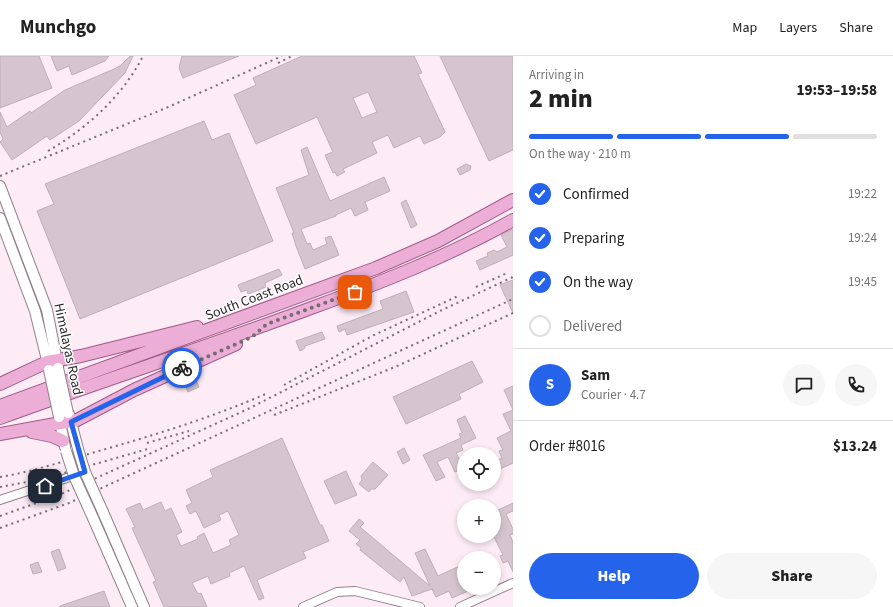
<!DOCTYPE html>
<html lang="en">
<head>
<meta charset="utf-8">
<style>
	:root { --surface:#fff; --page:#f6f6f6; --text:#222; --muted:#767676; --line:#e0e0e0; --accent:#2563eb }
	body { margin:0; font-family:"Source Sans 3",sans-serif; background:var(--page); color:var(--text); height:100vh; display:flex; flex-direction:column; font-size:15px; white-space:nowrap }
	* { box-sizing:border-box; margin:0 }
	p { font-size:13px; color:var(--muted) }
	.icon { flex:none; width:22px; height:22px; fill:none; stroke:currentColor; stroke-width:2; stroke-linecap:round; stroke-linejoin:round }
	.map { position:relative; flex:1; overflow:hidden }
	.panel { display:flex; flex-direction:column; background:var(--surface); width:380px }
	.panel>* { flex:none }
	.fabs { position:absolute; left:457px; top:391px; display:grid; gap:8px }
	.fabs a { display:grid; place-items:center; width:44px; height:44px; border-radius:50%; background:var(--surface); box-shadow:0 2px 6px #0003; font-size:20px }
	.pin { position:absolute; display:grid; place-items:center; width:34px; height:34px; color:#fff; margin:-17px; border-radius:8px; box-shadow:0 2px 6px #0006 }
	.courier { position:absolute; display:grid; place-items:center; width:40px; height:40px; margin:-20px; border:3px solid #2563eb; border-radius:50%; background:#fff; color:#222; box-shadow:0 1px 5px #0007 }
	.overview em { font-style:normal; font-weight:800 }
	.overview div { display:flex; flex-direction:column-reverse }
	.overview { display:flex; align-items:center; justify-content:space-between; height:68px; padding:0 16px }
	h1 { font-size:26px; font-weight:800; line-height:30px }
	.bar { display:grid; grid-template-columns:repeat(4,1fr); gap:6px 4px; align-content:center; height:48px; padding:0 16px }
	.bar i { height:5px; border-radius:3px; background:var(--line) }
	.bar .active { background:var(--accent) }
	.bar p { grid-column:span 4 }
	.line { display:flex; align-items:center; gap:10px; padding:0 16px; border-top:1px solid var(--line) }
	.line div { flex:1 }
	.round { display:grid; place-items:center; flex:none; width:42px; height:42px; border-radius:21px; background:var(--page) }
	ol { padding:0 16px; list-style:none }
	li { display:flex; align-items:center; gap:12px; height:44px }
	li p { margin-inline-start:auto }
	li .icon { padding:4px; border-radius:50%; background:var(--accent); color:#fff; stroke-width:4 }
	li:last-child { color:var(--muted) }
	li i { width:22px; height:22px; border:2px solid var(--line); border-radius:50% }
	.action { display:flex; gap:8px; margin-top:auto; padding:8px 16px }
	.action a { flex:1; height:46px; border-radius:24px; background:var(--accent); color:#fff; font-size:16px; font-weight:800; line-height:46px; text-align:center }
	.action a+a { background:var(--page); color:var(--text) }
	header { display:flex; align-items:center; gap:24px; box-sizing:border-box; height:56px; padding:0 20px; background:var(--surface); border-bottom:1px solid var(--line) }
	header strong { font-size:19px }
	nav { display:flex; gap:22px; margin-inline-start:auto; font-size:14px }
	main { display:flex; flex:1; min-height:0 }
	.map>svg:first-child { display:block }
	.building { fill:#d6c5cf; stroke:#bfafb8; fill-rule:evenodd }
	.lines { fill:none; stroke-linecap:round; stroke-linejoin:round }
	.minor-casing { stroke:#91818a; stroke-width:10 }
	.tertiary-casing { stroke:#91818a; stroke-width:12 }
	.primary-casing { stroke:#a15b88; stroke-width:14 }
	.minor { stroke:#fff; stroke-width:8 }
	.tertiary { stroke:#fff; stroke-width:10 }
	.primary { stroke:#ecaed6; stroke-width:12 }
	.rail { stroke:#786d73; stroke-width:2; stroke-dasharray:2 4; stroke-linecap:butt }
	.tertiary-bridge-casing { stroke:#91818a; stroke-width:12; stroke-linecap:butt }
	.tertiary-bridge { stroke:#fff; stroke-width:10 }
	.done { stroke:#766b71; stroke-width:4; stroke-dasharray:0 7.2 }
	.route { stroke:#2563eb; stroke-width:5 }
	.labels { text-anchor:middle; stroke-width:3; stroke-linejoin:round; paint-order:stroke }
	.street-label { font-size:14px; fill:#2d262a; stroke:#fff }
</style>
</head>
<body>
<header>
<strong>Munchgo</strong>
<nav><a>Map</a><a>Layers</a><a>Share</a></nav>
</header>
<main>
<div class="map">
<svg width="513" height="551" viewBox="0 0 513 551">
	<rect width="100%" height="100%" fill="#fdebf5"/>
	<path class="building" d="M0 0H39L52 32 0 52Z
		M51 0H109L105 5 72 19 69 10 57 15Z
		M130 0H133L125 17 79 65 50 84 47 80 12 104 0 86 3 83 0 76V56L7 71 30 55 31 57 65 34 114 13 121 9Z
		M182 0H239L183 22 179 12Z
		M302 0H414L422 17 418 18 445 76 440 81 424 88 420 80 394 92 388 79 372 86 377 97 343 113 345 116 337 120 335 116 333 117 325 99 333 96 317 61 256 88 234 39 256 29 253 22ZM368 36 377 56 362 62 353 42Z
		M440 0H513V94L489 105Z
		M204 65 212 84 229 77 273 185 80 263 37 155 54 148 45 128Z
		M307 91 330 145 384 121 390 135 365 146 368 154 355 160 351 152 336 159V160L301 173 307 188 310 187 313 194 327 188 325 182 331 180 339 199 305 213 296 190 292 177H294L276 132 309 119 301 94Z
		M466 108 471 110 470 114 460 119 457 113Z
		M406 144 417 169 411 172 401 147Z
		M513 173V199L480 214 476 205 488 200 487 197 494 194 497 196 507 191 501 179Z
		M279 213 282 219 265 227 266 231 248 238 247 234 241 236 238 229Z
		M513 224V257L500 229Z
		M406 235 414 256 347 279 345 273 339 276 337 270 383 253 380 245Z
		M322 276 325 283 305 290V292L300 295 296 285Z
		M472 305 483 326 459 338 461 343 406 368 393 341Z
		M194 320 199 331 188 336 183 325Z
		M513 330V354L504 334Z
		M513 354V407L500 413 496 405 502 402 499 395 503 394 497 382 511 375 503 358Z
		M465 360 476 382 461 389 463 394 456 397 464 412 455 416 448 401 437 406 445 421 436 425 423 399 461 382 459 378 462 377 457 364Z
		M282 382 320 469H322L329 485 303 496 306 502 257 524 264 542 259 544 244 510 229 517 230 520 211 528 208 520 192 527 198 538 201 537 207 551H164L153 526 156 525 132 472 135 471 126 453 140 447 143 454 161 446 165 455 171 452 182 476 176 479 181 490 198 483 197 481 204 477 213 497 231 489 229 484 239 479 228 455 219 459 221 464 204 472 196 455 190 458 186 450 192 447 186 434 213 421 210 414Z
		M404 392 410 404 403 408 397 396Z
		M373 406 388 419 375 433H371L369 436 359 428 362 424 361 420Z
		M346 415 357 439 335 448 324 425Z
		M513 447V455L506 458 513 473V478L510 479 513 486V516L508 505 503 507 500 500 503 499 494 481V456Z
		M359 463 364 467 360 471 430 530 415 497 425 493 438 520 464 508V532H475L452 542 449 535 436 541 432 533 412 540 404 521 400 526 360 494 361 492 356 488 360 484 349 475Z
		M59 493 66 512 58 515 51 496Z
		M38 506 42 516 33 518 30 509Z
		M104 535 110 551H60V550Z"/>
	<g class="lines">
		<g class="minor-casing">
			<path id="minor" d="M0 444 85 416
				M303 551 337 536 355 535 420 551
				M460 551 513 527"/>
		</g>
		<g class="tertiary-casing">
			<path id="tertiary" d="M0 130 47 254 58 311
				M0 162 35 255 49 312
				M69 358 78 393
				M59 361 65 391
				M103 456 144 551
				M93 462 132 551"/>
		</g>
		<g class="primary-casing">
			<path id="primary" d="M0 328 47 306 81 300 197 271
				M0 350 376 212 438 185 513 144
				M0 362C104 324 210 290 314 251 382 226 449 200 513 164
				M32 376 52 380 63 385
				M0 378 77 364 134 334 236 288"/>
		</g>
		<use href="#minor" class="minor"/>
		<use href="#tertiary" class="tertiary"/>
		<use href="#primary" class="primary"/>
		<path class="rail" d="M278 7 292 0
			M48 95C87 72 122 41 143 0
			M0 120 166 52 282 0
			M476 231 507 217
			M284 329 372 280 458 240
			M274 359 395 311 513 257
			M147 387 189 375
			M0 421C31 416 61 406 92 397 151 380 211 362 268 337
			M0 431 43 423 151 392
			M0 460 59 439 248 353 442 254 513 221
			M0 472 69 447 513 243"/>
		<g class="tertiary-bridge-casing">
			<path id="tertiary-bridge" d="M58 312 68 357
				M49 314 59 361
				M78 393 85 416 103 456
				M66 395 74 420 93 462"/>
		</g>
		<use href="#tertiary-bridge" class="tertiary-bridge"/>
	</g>
	<g class="lines">
		<path class="done" d="M182 312 252 281 267 268 355 236"/>
		<path class="route" d="M45 430 85 416 71 366 182 312"/>
	</g>
	<g class="labels">
		<g class="street-label">
			<text transform="translate(254 241) rotate(-21)" y="5">South Coast Road</text>
			<text transform="translate(69 293) rotate(78)" y="5">Himalayas Road</text>
		</g>
	</g>
</svg>
<div class="fabs">
<a><svg class="icon" aria-label="locate" viewBox="0 0 24 24"><circle cx="12" cy="12" r="6"/><path d="M12 2v4M12 18v4M2 12h4M18 12h4"/></svg></a>
<a>+</a>
<a>−</a>
</div>
<div class="pin" style="left:355px;top:236px;background:#ea580c"><svg class="icon" aria-label="bag" viewBox="0 0 24 24"><path d="M5 8h14l-1 12H6zM9 8a3 3 0 0 1 6 0"/></svg></div>
<div class="pin" style="left:45px;top:430px;background:#1f2937"><svg class="icon" aria-label="home" viewBox="0 0 24 24"><path d="M3 11l9-7 9 7M6 9v11h12V9"/></svg></div>
<div class="courier" style="left:182px;top:312px"><svg class="icon" aria-label="bike" viewBox="0 0 24 24"><circle cx="6" cy="16" r="4"/><circle cx="18" cy="16" r="4"/><path d="M6 16l4-8h5l3 8M10 8l3 8H6M13 5h3"/></svg></div>
</div>
<section class="panel">
<div class="overview"><div><h1>2 min</h1><p>Arriving in</p></div><em>19:53–19:58</em></div>
<div class="bar"><i class="active"></i><i class="active"></i><i class="active"></i><i></i><p>On the way · 210 m</p></div>
<ol>
<li><svg class="icon" aria-label="check" viewBox="0 0 24 24"><path d="M5 12l5 5 9-10"/></svg>Confirmed<p>19:22</p></li>
<li><svg class="icon" aria-label="check" viewBox="0 0 24 24"><path d="M5 12l5 5 9-10"/></svg>Preparing<p>19:24</p></li>
<li><svg class="icon" aria-label="check" viewBox="0 0 24 24"><path d="M5 12l5 5 9-10"/></svg>On the way<p>19:45</p></li>
<li><i></i>Delivered</li>
</ol>
<div class="line" style="height:72px"><b class="round" style="background:var(--accent);color:#fff">S</b><div><b>Sam</b><p>Courier · 4.7</p></div><a class="round"><svg class="icon" aria-label="chat" viewBox="0 0 24 24"><path d="M4 5h16v11H9l-5 4z"/></svg></a><a class="round"><svg class="icon" aria-label="phone" viewBox="0 0 24 24"><path d="M5 4h4l2 5-3 2q2 4 5 5l2-3 5 2v4C11 20 4 13 5 4z"/></svg></a></div>
<div class="line" style="height:52px"><div>Order #8016</div><b>$13.24</b></div>
<div class="action"><a>Help</a><a>Share</a></div>
</section>
</main>
</body>
</html>
